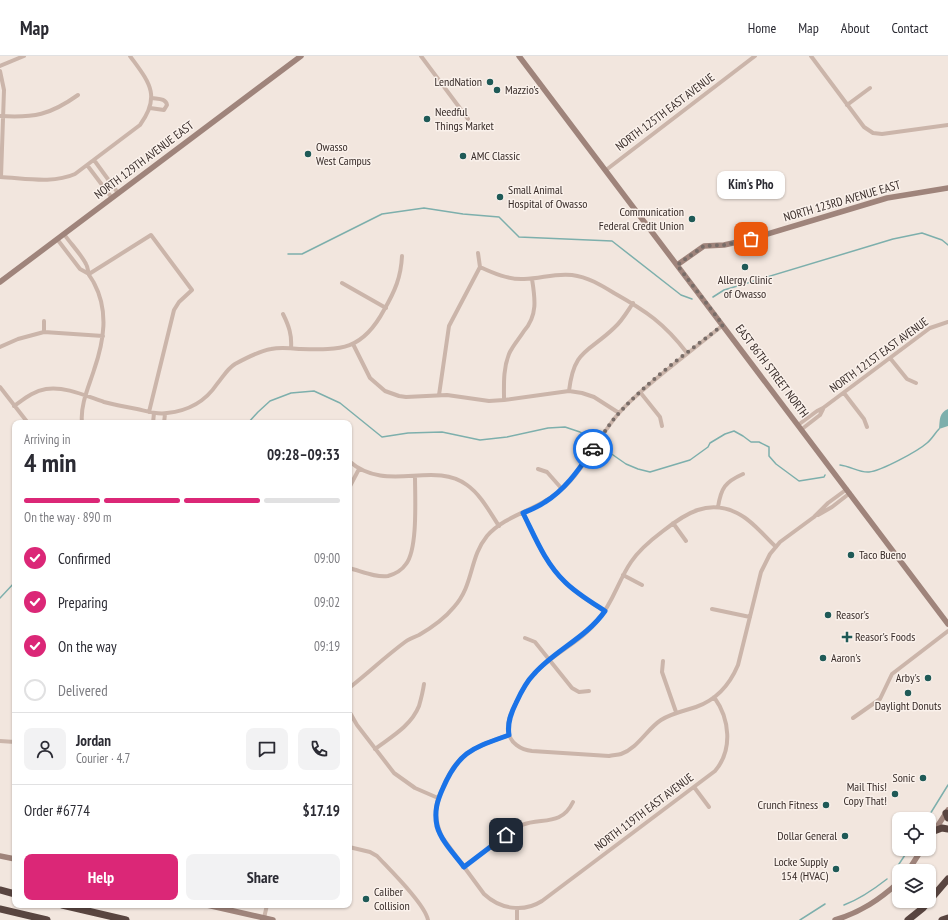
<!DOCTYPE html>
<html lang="en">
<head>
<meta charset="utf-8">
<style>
	:root { --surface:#fff; --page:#f2f2f3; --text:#2b2b33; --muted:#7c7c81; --line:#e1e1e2; --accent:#db2777 }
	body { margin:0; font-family:"PT Sans Narrow",sans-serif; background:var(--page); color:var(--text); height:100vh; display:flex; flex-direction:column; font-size:15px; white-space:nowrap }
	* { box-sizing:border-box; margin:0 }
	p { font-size:13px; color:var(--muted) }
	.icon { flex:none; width:22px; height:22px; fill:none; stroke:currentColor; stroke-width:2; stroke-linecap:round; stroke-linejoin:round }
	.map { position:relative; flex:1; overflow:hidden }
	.side { position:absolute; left:12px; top:364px; width:340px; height:488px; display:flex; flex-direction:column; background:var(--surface); border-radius:8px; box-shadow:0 1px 3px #0004 }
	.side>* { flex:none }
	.tools { position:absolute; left:892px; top:756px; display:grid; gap:8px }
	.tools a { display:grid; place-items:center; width:44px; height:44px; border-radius:8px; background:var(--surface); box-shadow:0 1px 3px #0004; font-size:20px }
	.pin { position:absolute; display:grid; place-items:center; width:34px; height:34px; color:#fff; margin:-17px; border-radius:8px; box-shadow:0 2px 6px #0006 }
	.courier { position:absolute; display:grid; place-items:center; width:40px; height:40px; margin:-20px; border:3px solid #1a73e8; border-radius:50%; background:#fff; color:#222; box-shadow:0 1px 5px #0007 }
	.bubble { position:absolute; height:28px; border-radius:8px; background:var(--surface); box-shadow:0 1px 3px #0004; font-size:13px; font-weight:700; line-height:28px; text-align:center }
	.head em { font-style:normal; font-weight:700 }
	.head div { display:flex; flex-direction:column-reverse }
	.head { display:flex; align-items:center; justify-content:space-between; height:68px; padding:0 12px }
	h1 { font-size:26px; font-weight:700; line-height:30px }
	.bar { display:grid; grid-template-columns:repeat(4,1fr); gap:6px 4px; align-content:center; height:48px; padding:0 12px }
	.bar i { height:5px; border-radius:3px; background:var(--line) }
	.bar .on { background:var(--accent) }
	.bar p { grid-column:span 4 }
	.line { display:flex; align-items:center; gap:10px; padding:0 12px; border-top:1px solid var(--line) }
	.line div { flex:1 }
	.round { display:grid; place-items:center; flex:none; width:42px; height:42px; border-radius:8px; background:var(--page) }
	ol { padding:0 12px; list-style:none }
	li { display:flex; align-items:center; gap:12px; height:44px }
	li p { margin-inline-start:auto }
	li .icon { padding:4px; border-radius:50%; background:var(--accent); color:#fff; stroke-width:4 }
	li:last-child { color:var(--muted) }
	li i { width:22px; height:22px; border:2px solid var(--line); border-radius:50% }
	.action { display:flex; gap:8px; margin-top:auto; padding:8px 12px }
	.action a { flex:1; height:46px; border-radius:8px; background:var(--accent); color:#fff; font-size:16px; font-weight:700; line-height:46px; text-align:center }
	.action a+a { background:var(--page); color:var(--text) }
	header { display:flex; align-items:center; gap:24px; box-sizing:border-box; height:56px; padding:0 20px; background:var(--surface); border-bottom:1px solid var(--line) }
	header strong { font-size:19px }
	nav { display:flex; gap:22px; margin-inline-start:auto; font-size:14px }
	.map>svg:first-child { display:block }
	.water { fill:#7dafac }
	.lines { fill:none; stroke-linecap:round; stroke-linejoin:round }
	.stream { stroke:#7dafac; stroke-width:1.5 }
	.street { stroke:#cbb5aa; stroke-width:4 }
	.secondary { stroke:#9f847b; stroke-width:5.5 }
	.highway { stroke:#594540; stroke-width:7 }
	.done { stroke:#796d68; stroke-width:4; stroke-dasharray:0 7.2 }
	.route { stroke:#1a73e8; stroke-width:5 }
	.poi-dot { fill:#1f5a57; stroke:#faf1eb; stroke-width:1.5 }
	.labels { text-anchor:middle; stroke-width:3; stroke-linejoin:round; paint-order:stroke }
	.poi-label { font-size:12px; fill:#382c29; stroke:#faf1eb; text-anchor:start }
	.street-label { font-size:12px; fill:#382c29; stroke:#faf1eb }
</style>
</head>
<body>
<header>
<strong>Map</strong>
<nav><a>Home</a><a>Map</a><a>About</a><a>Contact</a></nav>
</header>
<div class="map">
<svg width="948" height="864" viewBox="0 0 948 864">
	<rect width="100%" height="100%" fill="#f2e6de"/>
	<path class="water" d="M948 353V370L939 373C940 363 939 357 948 353Z"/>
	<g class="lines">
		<path class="stream" d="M288 198H302L382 158 424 152 463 158 499 161 519 181 612 185 681 239 692 243
			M713 241 724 234 893 183 922 177 942 184 948 189
			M248 367 258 356 270 345 291 337 314 335 340 347 382 381 408 377 442 376 480 384 507 381 548 372 565 371 580 376 626 408 638 413 650 416 690 404 708 391 710 387 725 378 734 375 743 380 751 386H759L769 391V400L776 408 799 425 824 421 825 419
			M840 409C850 410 860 417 869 416 881 415 918 395 927 387 932 383 935 377 939 373
			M0 542 15 526
			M927 763 948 729
			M897 811 909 793
			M844 849C860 843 873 834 887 823
			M800 864 825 848"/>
		<path class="street" d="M421 0 468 63
			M811 0 864 71 873 77 882 78 948 69
			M0 10 24 0
			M0 15 4 34 1 121
			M847 49 870 32
			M150 52 164 54 167 49C166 42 158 43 152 42
			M0 60C34 62 50 59 78 39
			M94 104 118 137
			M87 109 112 142
			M606 114 755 0
			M0 121C24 122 53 128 75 118L140 69C162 39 148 25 130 0
			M64 178C70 187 81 198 86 208 88 211 88 216 89 219 91 222 93 225 94 227 109 255 104 285 94 314 89 330 80 349 82 367
			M57 183 80 213 89 218
			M480 211C493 217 509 224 524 223 541 223 553 217 572 219 588 221 601 229 614 237 646 255 664 267 687 297
			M89 218 151 179 192 234 179 246 174 254 149 356
			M342 227 386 252
			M283 258C289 270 292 279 291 292
			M44 265V276
			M353 288 370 322 385 335 399 340 406 341 447 339 489 345 504 344 569 335 582 337 594 341 619 357
			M0 291 18 283 44 276 103 280
			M890 302 907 323 916 327
			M0 331 28 367
			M569 335C574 293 588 297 614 272 622 265 627 256 633 247
			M640 336 660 361 662 370
			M844 337 864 363 867 371
			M439 339 449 270 480 211 478 197
			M504 344C504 328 503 313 509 298 513 289 519 283 524 275 538 259 535 242 532 223
			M14 350C24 343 33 335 46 333 65 330 86 340 104 346 115 349 126 351 137 353 146 355 157 359 167 357 187 355 205 346 217 328 223 321 227 313 235 308 246 302 259 295 271 293 280 291 290 292 299 293 341 294 362 295 384 254 395 235 401 221 402 200
			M153 367 154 357
			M164 367 165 358
			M798 369 817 355 823 352 930 272 948 266
			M802 373 820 359 823 353
			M349 405C386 438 433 404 467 429 481 439 489 455 499 470
			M538 413 547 416 562 433
			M349 432 359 413
			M718 451C721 432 725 426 743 418
			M523 457C535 481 545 507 565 526 576 537 591 547 605 555
			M818 459 832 451 850 437
			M673 467 686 485
			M776 491C764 480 752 464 737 457 708 443 686 457 663 475 651 484 639 494 631 506 618 525 613 547 598 564 583 584 558 595 540 612 529 621 522 634 516 647 512 655 507 665 508 675 510 687 521 694 532 695L609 700C613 699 618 699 621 698 638 692 647 673 661 664 672 657 684 655 696 651 716 644 730 628 738 609L761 516 770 498 780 486 814 461 828 447 847 433
			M349 512C361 515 376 522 388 520 395 518 402 514 406 508 418 493 415 441 415 420
			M623 519 642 529
			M712 553 750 561
			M525 582 535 586 572 632 579 636 589 635
			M663 605 662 616 676 656
			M349 632C368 617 386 600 405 586 409 583 414 581 419 579 431 572 445 562 454 551 474 529 469 502 487 480 506 458 539 454 561 434 585 413 598 381 619 357 630 344 644 333 657 322 679 304 701 287 723 269
			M349 655 357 669 394 717 415 732 438 742C434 756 436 768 442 781L484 838C500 853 523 857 542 845L715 715C733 694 730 663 714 641
			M853 662 880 643 892 618 948 575
			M0 685 15 686
			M375 693C391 681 411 670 419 650 421 643 423 635 424 628
			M694 731 709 751
			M438 742C442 734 445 725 450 717 462 694 486 687 509 679
			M349 791 370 796 377 800C389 813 425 848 428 864
			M463 811C476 802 488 793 501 783 508 778 514 772 522 769 541 761 561 771 573 746
			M264 862 267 849
			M517 864V853"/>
		<path class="secondary" d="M519 0 948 568
			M677 209 704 190 724 189 751 183 887 142 948 132
			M0 226 301 0
			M929 783 948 754
			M0 800 15 803
			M908 815 922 793
			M207 849 273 864
			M835 864C861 856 879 844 899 826"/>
		<path class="highway" d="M946 757 948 762
			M934 775 942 772 948 773
			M0 834 15 838
			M62 849 126 864
			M0 853 47 864
			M908 864 923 852 948 823
			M942 864 948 862"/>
	</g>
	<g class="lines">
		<path class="done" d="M593 393C602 381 609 367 620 356 650 323 688 296 723 269L677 209 704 190 724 189 751 183"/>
		<path class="route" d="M506 779 464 811C455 799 441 785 437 770 434 756 437 745 443 732 459 695 473 692 509 679 507 667 511 657 516 647 521 636 526 626 534 618 555 594 586 582 605 555 591 546 576 537 565 526 545 507 535 481 523 457 530 454 538 451 545 446 566 433 579 413 593 393"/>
	</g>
	<g class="poi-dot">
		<circle cx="490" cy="26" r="4"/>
		<circle cx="497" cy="34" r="4"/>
		<circle cx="427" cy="63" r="4"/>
		<circle cx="308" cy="98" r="4"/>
		<circle cx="463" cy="100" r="4"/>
		<circle cx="500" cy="141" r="4"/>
		<circle cx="692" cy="163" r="4"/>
		<circle cx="745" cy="211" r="4"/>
		<circle cx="851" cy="499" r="4"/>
		<circle cx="828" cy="559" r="4"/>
		<path d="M845 575h4v4h4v4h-4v4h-4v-4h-4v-4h4z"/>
		<circle cx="823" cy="602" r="4"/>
		<circle cx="928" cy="622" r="4"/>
		<circle cx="908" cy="637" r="4"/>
		<circle cx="923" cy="722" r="4"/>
		<circle cx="895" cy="738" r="4"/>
		<circle cx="826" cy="749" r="4"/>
		<circle cx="845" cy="780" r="4"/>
		<circle cx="836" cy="813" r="4"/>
		<circle cx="366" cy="843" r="4"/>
	</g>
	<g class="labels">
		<g class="poi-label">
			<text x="482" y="30" text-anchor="end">LendNation</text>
			<text x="505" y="38">Mazzio's</text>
			<text x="435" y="60">Needful<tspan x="435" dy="14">Things Market</tspan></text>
			<text x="316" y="95">Owasso<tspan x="316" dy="14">West Campus</tspan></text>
			<text x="471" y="104">AMC Classic</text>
			<text x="508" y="138">Small Animal<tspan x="508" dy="14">Hospital of Owasso</tspan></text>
			<text x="684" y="160" text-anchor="end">Communication<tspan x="684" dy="14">Federal Credit Union</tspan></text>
			<text x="745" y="228" text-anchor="middle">Allergy Clinic<tspan x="745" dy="14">of Owasso</tspan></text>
			<text x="859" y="503">Taco Bueno</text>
			<text x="836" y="563">Reasor's</text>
			<text x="855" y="585">Reasor's Foods</text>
			<text x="831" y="606">Aaron's</text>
			<text x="920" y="626" text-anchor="end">Arby's</text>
			<text x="908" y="654" text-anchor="middle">Daylight Donuts</text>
			<text x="915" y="726" text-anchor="end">Sonic</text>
			<text x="887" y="735" text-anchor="end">Mail This!<tspan x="887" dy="14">Copy That!</tspan></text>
			<text x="818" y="753" text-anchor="end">Crunch Fitness</text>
			<text x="837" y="784" text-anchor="end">Dollar General</text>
			<text x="828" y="810" text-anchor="end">Locke Supply<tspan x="828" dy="14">154 (HVAC)</tspan></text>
			<text x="374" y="840">Caliber<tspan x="374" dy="14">Collision</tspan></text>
		</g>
		<g class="street-label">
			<text transform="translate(665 56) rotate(-37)" y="4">NORTH 125TH EAST AVENUE</text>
			<text transform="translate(144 104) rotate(-37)" y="4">NORTH 129TH AVENUE EAST</text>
			<text transform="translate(842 145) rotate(-16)" y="4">NORTH 123RD AVENUE EAST</text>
			<text transform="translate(879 299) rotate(-36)" y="4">NORTH 121ST EAST AVENUE</text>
			<text transform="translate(772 315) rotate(53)" y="4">EAST 86TH STREET NORTH</text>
			<text transform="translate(644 756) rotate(-37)" y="4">NORTH 119TH EAST AVENUE</text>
		</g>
	</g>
</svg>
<div class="tools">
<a><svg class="icon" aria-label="locate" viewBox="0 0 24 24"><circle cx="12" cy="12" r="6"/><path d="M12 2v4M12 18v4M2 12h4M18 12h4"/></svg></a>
<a><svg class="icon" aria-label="layers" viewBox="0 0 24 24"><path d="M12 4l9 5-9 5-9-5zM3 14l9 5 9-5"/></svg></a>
</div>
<div class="pin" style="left:751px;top:183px;background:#ea580c"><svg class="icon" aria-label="bag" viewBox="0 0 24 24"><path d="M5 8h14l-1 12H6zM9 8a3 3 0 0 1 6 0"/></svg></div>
<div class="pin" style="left:506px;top:779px;background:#1f2937"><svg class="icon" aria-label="home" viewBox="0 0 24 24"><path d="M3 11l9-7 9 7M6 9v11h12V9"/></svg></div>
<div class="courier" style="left:593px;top:393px"><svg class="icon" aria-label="car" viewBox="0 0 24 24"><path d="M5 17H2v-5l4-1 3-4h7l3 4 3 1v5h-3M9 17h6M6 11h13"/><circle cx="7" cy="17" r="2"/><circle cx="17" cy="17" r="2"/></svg></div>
<div class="bubble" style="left:717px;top:115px;width:68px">Kim's Pho</div>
<section class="side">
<div class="head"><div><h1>4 min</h1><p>Arriving in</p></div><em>09:28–09:33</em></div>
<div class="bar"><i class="on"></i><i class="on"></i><i class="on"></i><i></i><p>On the way · 890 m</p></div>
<ol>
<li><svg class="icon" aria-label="check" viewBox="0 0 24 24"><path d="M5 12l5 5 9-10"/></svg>Confirmed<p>09:00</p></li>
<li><svg class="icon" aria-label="check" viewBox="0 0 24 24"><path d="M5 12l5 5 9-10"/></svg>Preparing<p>09:02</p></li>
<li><svg class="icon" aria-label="check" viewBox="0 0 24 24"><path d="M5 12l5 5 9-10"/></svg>On the way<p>09:19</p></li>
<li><i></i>Delivered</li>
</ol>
<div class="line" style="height:72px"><a class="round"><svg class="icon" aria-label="person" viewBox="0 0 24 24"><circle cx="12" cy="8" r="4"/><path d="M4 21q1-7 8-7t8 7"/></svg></a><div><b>Jordan</b><p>Courier · 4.7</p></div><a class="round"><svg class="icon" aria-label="chat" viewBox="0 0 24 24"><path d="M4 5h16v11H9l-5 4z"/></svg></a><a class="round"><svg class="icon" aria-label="phone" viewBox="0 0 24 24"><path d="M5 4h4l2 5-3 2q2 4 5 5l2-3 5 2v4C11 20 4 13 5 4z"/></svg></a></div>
<div class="line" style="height:52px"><div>Order #6774</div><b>$17.19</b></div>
<div class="action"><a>Help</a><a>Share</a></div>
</section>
</div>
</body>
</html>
